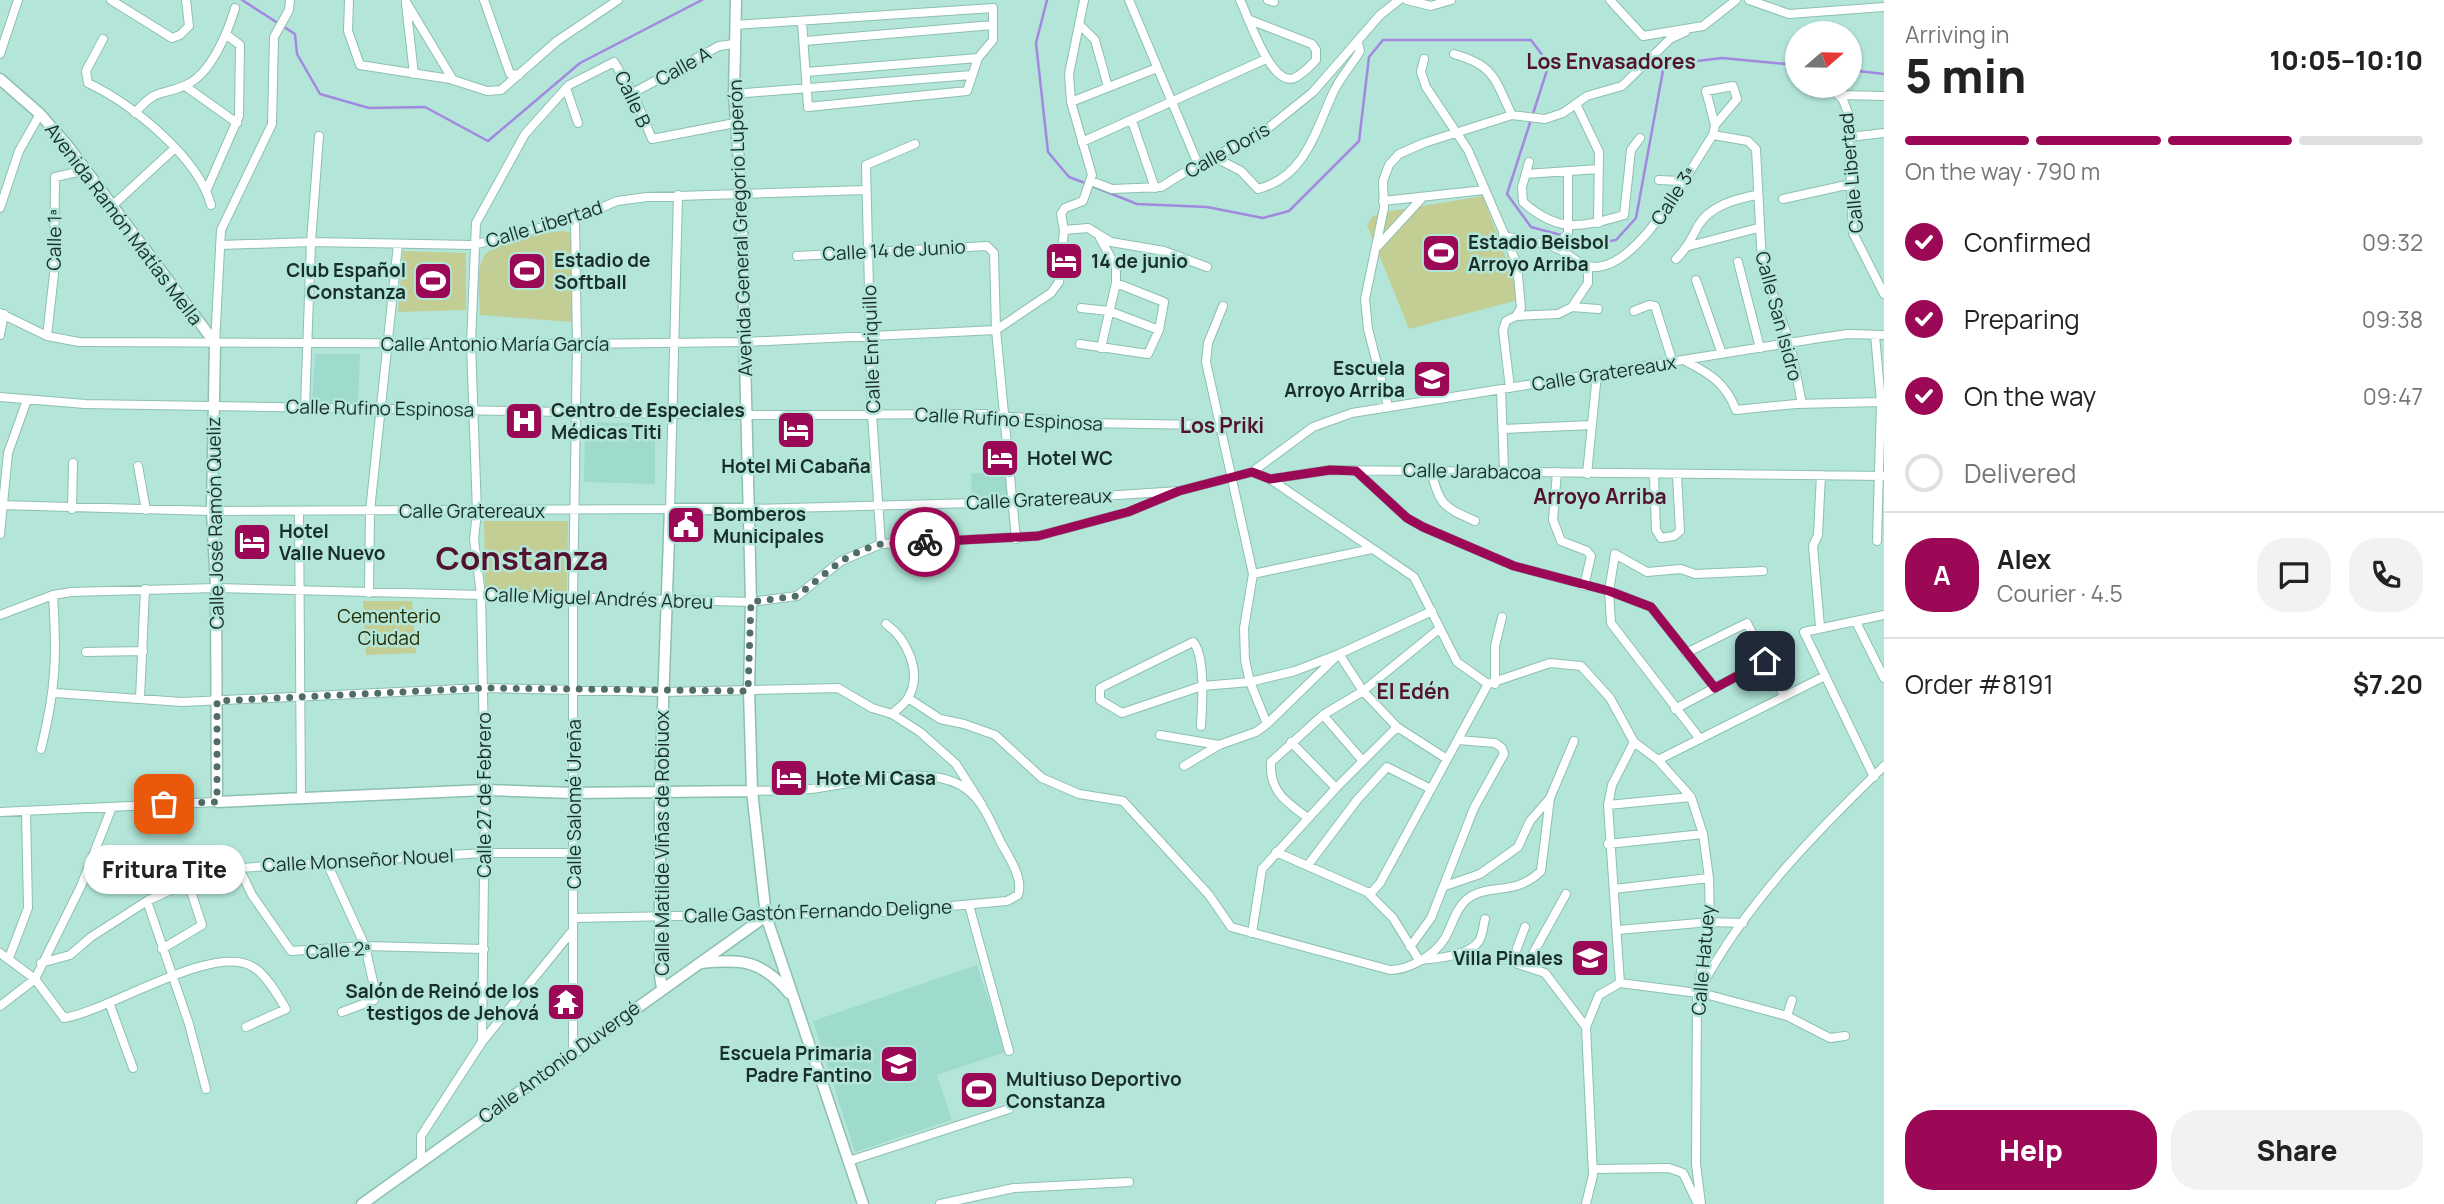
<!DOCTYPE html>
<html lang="en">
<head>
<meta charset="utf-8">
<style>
	:root { --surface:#fff; --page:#f2f2f2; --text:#222; --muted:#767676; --line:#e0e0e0; --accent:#9b0856 }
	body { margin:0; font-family:Manrope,sans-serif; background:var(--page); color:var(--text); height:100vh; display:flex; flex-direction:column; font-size:26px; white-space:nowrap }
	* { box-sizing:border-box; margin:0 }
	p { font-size:23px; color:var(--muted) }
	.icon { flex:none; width:38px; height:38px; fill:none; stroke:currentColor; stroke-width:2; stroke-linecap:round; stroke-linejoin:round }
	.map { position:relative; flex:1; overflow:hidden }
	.panel { display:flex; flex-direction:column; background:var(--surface); width:560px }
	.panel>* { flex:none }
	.needle { width:46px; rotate:70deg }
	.controls { position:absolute; left:1785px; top:21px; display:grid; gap:14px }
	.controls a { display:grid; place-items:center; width:77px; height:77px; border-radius:50%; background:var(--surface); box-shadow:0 2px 5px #0004; font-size:35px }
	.pin { position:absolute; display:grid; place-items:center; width:60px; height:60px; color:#fff; margin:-30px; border-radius:14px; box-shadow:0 4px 10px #0006 }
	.courier { position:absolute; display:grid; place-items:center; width:70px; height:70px; margin:-35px; border:5px solid #9b0856; border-radius:50%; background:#fff; color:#222; box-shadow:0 2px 9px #0007 }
	.bubble { position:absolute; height:49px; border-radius:24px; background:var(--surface); box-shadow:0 2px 5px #0004; font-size:23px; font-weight:800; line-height:49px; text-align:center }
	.summary em { font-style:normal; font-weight:800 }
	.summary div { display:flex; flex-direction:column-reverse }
	.summary { display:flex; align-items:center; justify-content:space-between; height:119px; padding:0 21px }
	h1 { font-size:46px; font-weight:800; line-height:52px }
	.bar { display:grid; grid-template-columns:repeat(4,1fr); gap:10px 7px; align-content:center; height:84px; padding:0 21px }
	.bar i { height:9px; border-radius:5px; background:var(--line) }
	.bar .selected { background:var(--accent) }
	.bar p { grid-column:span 4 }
	.line { display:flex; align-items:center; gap:18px; padding:0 21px; border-top:2px solid var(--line) }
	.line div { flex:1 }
	.round { display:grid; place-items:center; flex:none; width:74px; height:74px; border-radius:28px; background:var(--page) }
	ol { padding:0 21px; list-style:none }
	li { display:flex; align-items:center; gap:21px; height:77px }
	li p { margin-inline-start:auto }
	li .icon { padding:7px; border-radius:50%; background:var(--accent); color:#fff; stroke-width:4 }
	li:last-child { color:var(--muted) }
	li i { width:38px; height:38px; border:4px solid var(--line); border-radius:50% }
	.button { display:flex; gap:14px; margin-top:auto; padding:14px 21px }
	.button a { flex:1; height:80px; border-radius:28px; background:var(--accent); color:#fff; font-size:28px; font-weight:800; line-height:80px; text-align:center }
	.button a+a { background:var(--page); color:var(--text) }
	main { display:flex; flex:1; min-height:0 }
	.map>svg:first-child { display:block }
	.built { fill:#9edbcc }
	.green { fill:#c2ce94 }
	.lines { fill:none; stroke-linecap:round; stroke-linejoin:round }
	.stream { stroke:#a388df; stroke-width:2.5 }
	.street-casing { stroke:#8dbfb2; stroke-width:10 }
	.secondary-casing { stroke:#8dbfb2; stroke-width:13 }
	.street { stroke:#fff; stroke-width:8 }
	.secondary { stroke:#fff; stroke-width:10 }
	.done { stroke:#506e67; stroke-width:7; stroke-dasharray:0 12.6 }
	.route { stroke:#9b0856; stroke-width:9 }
	.labels { text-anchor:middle; stroke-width:5; stroke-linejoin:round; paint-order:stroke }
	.street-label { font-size:19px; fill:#1a2e29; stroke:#b3e6d9 }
	.poi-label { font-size:19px; font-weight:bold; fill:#1a2e29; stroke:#b3e6d9; text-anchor:start }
	.park-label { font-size:19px; fill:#272d02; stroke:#b3e6d9 }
	.neighbourhood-label { font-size:21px; font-weight:bold; fill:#53122f; stroke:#b3e6d9 }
	.town-label { font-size:33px; font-weight:bold; fill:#53122f; stroke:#b3e6d9 }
</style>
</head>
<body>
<main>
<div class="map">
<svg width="1884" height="1204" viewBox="0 0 1884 1204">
	<rect width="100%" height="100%" fill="#b3e6d9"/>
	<path class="built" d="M315 354H360L358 405 312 404Z
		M585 422 655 424V484L584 482Z
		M1008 472 1009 498 972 499 971 473Z
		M977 965 1006 1052 937 1075 952 1120 855 1152 813 1021Z"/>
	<path class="green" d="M1483 196 1516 286 1518 300 1409 329 1367 225 1373 216 1385 212Z
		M562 231 573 233 572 322 480 315C480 299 475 268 485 255 495 243 546 232 562 231Z
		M403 251 466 253V310L398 312Z
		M484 521H568L567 594 485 589Z
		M363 601H412L416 653 366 655Z"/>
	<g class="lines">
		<path class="stream" d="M242 0 295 34 297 54 320 94 369 108 425 107 488 141 580 63 702 0
			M1047 0 1036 43 1048 152 1069 177 1085 183
			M1850 70 1884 74
			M1092 186 1137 204 1207 207 1263 218 1289 211 1359 141 1369 57 1383 40H1531L1549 64 1507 194 1531 227 1594 244 1616 240 1636 218 1664 65 1722 58 1797 65"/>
		<g class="street-casing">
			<path id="street" d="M111 0 172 38 180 35 189 26 186 0
				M349 0 348 31 360 65 450 79 487 91 501 90 557 41 618 0
				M484 0 510 74 519 75
				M1129 0 1198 164
				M1240 0C1249 18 1271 87 1294 78 1302 75 1310 66 1316 60V50L1312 44 1250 20
				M1268 0 1274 2
				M1407 0 1431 6 1451 0
				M1610 0 1643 36 1703 26 1736 0
				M1749 0 1789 14 1884 7
				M406 2 453 80
				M406 4 414 74
				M735 25 993 8V40L978 58 967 91 808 107 802 22
				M1081 26 1095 40 1108 87
				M103 39 86 71 88 83C132 104 198 157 211 205
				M805 41 993 25
				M0 54 18 0
				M1454 54C1496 66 1494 79 1512 115
				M1424 59 1421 72 1426 87 1468 150 1517 264 1521 308 1516 316 1506 321 1503 330 1510 388
				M806 72 978 58
				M185 86 237 123
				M566 88 578 123
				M1835 91 1843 100 1848 113 1853 233 1884 294
				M633 93 719 46 734 44
				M734 94 972 75
				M1838 95 1884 96
				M1071 102 1157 68
				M1576 104 1599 152 1598 223
				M135 113C157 87 160 97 186 85 211 74 228 32 235 8
				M1132 121 1155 188
				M1713 135 1748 141 1756 149 1762 264 1790 343 1802 404
				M1849 137 1884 133
				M1082 142 1266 59
				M1214 157 1241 171 1258 189C1305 177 1315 132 1333 93 1340 77 1352 65 1360 51L1358 43
				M1529 162 1522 187 1523 202C1559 234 1582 227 1624 215L1631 150 1640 138
				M1526 174 1599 169
				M1659 180 1681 181
				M1091 181 1112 189 1161 187 1198 164 1261 134 1313 92 1380 15 1399 0
				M207 189 239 116 240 45 227 35
				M1783 199 1851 184
				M1383 201 1484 190
				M112 206 175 148
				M0 208 19 151 40 114
				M1064 230 1088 228 1111 242 1164 251 1207 267
				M1503 236C1519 240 1540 241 1556 248 1567 252 1576 263 1588 266 1635 278 1690 168 1713 135L1715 125 1706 91 1733 86 1737 99 1715 125
				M1100 238 1116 267V283L1101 348
				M220 245 311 242 473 245 575 219 617 201 647 197 866 190
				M1689 246 1758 228
				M1377 247 1422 198
				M1556 248 1568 233V171
				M797 256 987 246 994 253 996 330 1016 539
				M1676 259C1687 248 1691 239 1698 226 1709 206 1736 199 1756 195
				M1738 262 1760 348
				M1696 280 1722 354
				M1223 306 1208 343 1206 362 1253 574 1244 628 1245 660 1250 682 1267 724
				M1572 307 1588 283V266
				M1081 308 1109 311 1159 330
				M1634 311 1649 305 1655 306 1673 363
				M0 313 47 336 79 342 577 344 744 342 996 330 1051 293 1059 282 1064 230 1061 214 1065 208 1083 201 1092 175 1071 102 1069 74 1084 0
				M1516 316 1558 314 1572 307 1598 309
				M0 335 4 314
				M1875 335 1881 402 1877 541
				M47 336 54 274 55 177 87 170
				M215 343 221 230 272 124 274 37 289 10 290 0
				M1080 344 1148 354 1159 330 1164 302 1116 283
				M1687 362C1711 374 1726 384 1736 410L1796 404 1881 402
				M1501 389 1504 470
				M0 397 85 404 746 415 984 414 1081 423 1210 425 1220 429
				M1388 406 1368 329 1365 299 1384 208 1383 181 1389 165 1399 154 1424 143 1512 115 1545 119 1563 113 1587 96 1622 86 1670 39 1685 32
				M305 407 311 242 319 136
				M1503 429 1592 425
				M138 466 146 510
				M1356 471 1407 518 1423 527 1514 566 1609 591 1651 607 1715 688
				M1431 471C1440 505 1443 507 1475 521
				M1252 472 1270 479 1414 577 1457 662 1488 684 1550 663 1581 666 1610 698 1634 742 1658 760 1691 797 1703 834 1709 878 1710 922 1697 995 1696 1164 1701 1204
				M1557 472 1553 520 1561 541 1587 551 1591 556 1584 586
				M1587 474 1597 374
				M1654 475 1656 530 1661 538 1674 536 1680 531 1677 475
				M1270 479 1330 470 1884 476
				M0 505 212 511 670 509 678 195
				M72 509 73 463
				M749 509 1012 502 1179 491 1252 472 1313 427 1352 413 1820 338 1848 334 1884 335
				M299 511 301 799
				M0 534 8 453 27 400
				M881 544 872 414 866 165 915 144
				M1253 574 1372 549
				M369 593 370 511 398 244
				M0 615 53 595 71 592 216 588 751 602 797 596 841 561 881 544 1038 536 1128 512 1179 491
				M1856 622 1884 678
				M886 624C907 639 923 673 908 698 905 704 897 709 892 714
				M1820 627 1813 546 1818 535 1821 475
				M86 652 143 651
				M1686 653 1747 623 1784 696
				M1495 684V646L1502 617
				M55 693 182 702 483 688 663 692 838 688 872 708 892 714 920 732 956 764 982 805
				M140 698 145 589
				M908 698 940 719 964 724 995 735 1042 778 1079 794 1123 801 1209 895 1231 927 1390 970C1409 970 1435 955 1445 938 1452 926 1455 910 1466 900 1487 882 1515 897 1541 871L1550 798
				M1675 709 1765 661
				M1323 715 1362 760
				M1201 726C1202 706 1206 656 1193 642L1100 688V700L1122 713 1202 686 1250 682 1295 671 1339 654 1432 611
				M1160 735 1219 745
				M1700 739 1611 623 1609 591 1615 554 1647 572 1681 569 1695 574 1763 571
				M1291 742 1336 788
				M41 749C56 689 57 656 53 595
				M1658 760 1823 677
				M1184 766 1219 745 1256 732 1267 724 1339 654 1363 691 1397 727 1447 759
				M1874 777 1804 632 1884 615
				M1608 805 1691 797
				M0 812 217 802
				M1308 818C1286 802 1269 791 1271 762L1323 715 1363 691 1439 629
				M1608 844 1703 834
				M1276 852 1367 892 1393 918 1419 960
				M326 861 365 946 376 995 374 1000 342 1012
				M1308 865 1357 800 1387 767 1431 789
				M239 868 252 895 291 951 365 946 484 949
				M1445 886 1480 874 1518 847 1530 821 1550 798 1574 741
				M1614 889 1709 878
				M1367 892H1372L1380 883 1488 684
				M147 901 189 1024 206 1089
				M969 905 1009 1051
				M574 918 884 912 1007 901 1018 895C1024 878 1008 856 1000 841 990 820 981 796 960 785 920 764 854 784 811 789 791 791 771 790 752 791
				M1525 927 1514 956 1515 963 1545 973 1586 1027
				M1618 930 1710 922 1743 923
				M1252 933 1262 869 1336 788 1397 727
				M1410 947 1431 918 1474 808 1504 754 1502 748 1495 743 1458 740
				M162 949 202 925 188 882
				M0 953 35 979 64 1018C109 1011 214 942 253 967 266 974 279 997 286 1009L246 1027
				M9 958 28 908 26 811
				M1422 960C1438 958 1469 956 1479 941 1483 935 1483 926 1485 919
				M41 963 70 955 91 937 147 901 188 882 239 868 484 853H574
				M1526 966 1566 894
				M1620 983 1608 805 1612 785 1634 742
				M1702 986C1746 903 1817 831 1884 766
				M110 1005 133 1068
				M0 1006 35 979 81 886 112 807
				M1787 1016 1792 1000
				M482 1042 485 790 481 595 474 539 477 512 471 344 476 223 525 134 569 85 614 62 633 93 652 139 735 123
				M573 1053V597L577 344 575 219
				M421 1161V1136L482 1042 573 930
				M849 1161 1009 1109
				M1593 1169 1669 1168 1683 1173 1697 1202
				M940 1204 1014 1188 1129 1182
				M1586 1204 1593 1175 1586 1027 1599 995 1620 983 1705 994 1787 1016 1830 1038 1845 1036"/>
		</g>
		<g class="secondary-casing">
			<path id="secondary" d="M736 0 734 94 741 192 751 602 749 691 752 791 766 916 863 1204
				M0 79 40 114 67 145 215 343 212 511 216 588 217 802 485 790 572 793 752 791
				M701 963C742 959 762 960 789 993
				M662 988 660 976V790L670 509H749
				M362 1204 766 916"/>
		</g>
		<use href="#street" class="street"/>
		<use href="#secondary" class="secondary"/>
	</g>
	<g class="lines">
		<path class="done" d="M164 804 217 802V701L483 688 748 691 751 602 797 596 841 561 862 550 881 544 925 542"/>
		<path class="route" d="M925 542 1038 536 1128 512 1179 491 1252 472 1270 479 1330 470 1356 471 1407 518 1423 527 1514 566 1609 591 1651 607 1715 688 1765 661"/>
	</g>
	<defs>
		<g id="stadium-square" transform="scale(2.0125)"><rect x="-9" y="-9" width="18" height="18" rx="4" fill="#9b0856" stroke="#b3e6d9"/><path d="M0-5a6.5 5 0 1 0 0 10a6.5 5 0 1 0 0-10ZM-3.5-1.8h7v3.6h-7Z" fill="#fff"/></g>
		<g id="hotel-square" transform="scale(2.0125)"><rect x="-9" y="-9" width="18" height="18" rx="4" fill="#9b0856" stroke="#b3e6d9"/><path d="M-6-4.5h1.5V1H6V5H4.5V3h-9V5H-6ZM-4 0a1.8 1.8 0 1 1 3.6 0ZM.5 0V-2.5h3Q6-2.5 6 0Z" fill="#fff"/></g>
		<g id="school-square" transform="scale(2.0125)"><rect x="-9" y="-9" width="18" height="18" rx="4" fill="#9b0856" stroke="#b3e6d9"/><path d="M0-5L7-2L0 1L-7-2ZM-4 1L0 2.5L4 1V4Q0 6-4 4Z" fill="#fff"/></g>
		<g id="hospital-square" transform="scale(2.0125)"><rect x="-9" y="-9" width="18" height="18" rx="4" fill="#9b0856" stroke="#b3e6d9"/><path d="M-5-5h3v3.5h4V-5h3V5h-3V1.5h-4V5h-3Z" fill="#fff"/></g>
		<g id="civic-square" transform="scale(2.0125)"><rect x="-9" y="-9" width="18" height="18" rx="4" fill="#9b0856" stroke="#b3e6d9"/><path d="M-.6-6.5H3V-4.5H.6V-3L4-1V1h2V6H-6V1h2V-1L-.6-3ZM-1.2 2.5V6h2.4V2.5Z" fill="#fff"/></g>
		<g id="temple-square" transform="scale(2.0125)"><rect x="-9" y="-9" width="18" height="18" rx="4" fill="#9b0856" stroke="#b3e6d9"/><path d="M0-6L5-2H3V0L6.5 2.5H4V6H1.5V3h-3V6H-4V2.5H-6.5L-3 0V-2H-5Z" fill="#fff"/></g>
	</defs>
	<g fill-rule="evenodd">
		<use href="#stadium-square" x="1441" y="253"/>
		<use href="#hotel-square" x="1064" y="261"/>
		<use href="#stadium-square" x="527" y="271"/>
		<use href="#stadium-square" x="433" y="281"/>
		<use href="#school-square" x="1432" y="379"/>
		<use href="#hospital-square" x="524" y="421"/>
		<use href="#hotel-square" x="796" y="430"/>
		<use href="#hotel-square" x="1000" y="458"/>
		<use href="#civic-square" x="686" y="525"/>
		<use href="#hotel-square" x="252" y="542"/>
		<use href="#hotel-square" x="789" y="778"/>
		<use href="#school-square" x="1590" y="958"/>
		<use href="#temple-square" x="566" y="1002"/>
		<use href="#school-square" x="899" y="1064"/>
		<use href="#stadium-square" x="979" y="1090"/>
	</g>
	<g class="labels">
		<g class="street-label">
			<text transform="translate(683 66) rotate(-29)" y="7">Calle A</text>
			<text transform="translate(633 99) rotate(65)" y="7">Calle B</text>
			<text transform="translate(1227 150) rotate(-29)" y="7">Calle Doris</text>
			<text transform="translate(1851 173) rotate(-95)" y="7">Calle Libertad</text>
			<text transform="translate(1673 196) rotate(-57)" y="7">Calle 3ª</text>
			<text transform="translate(124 224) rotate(53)" y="7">Avenida Ramón Matías Mella</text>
			<text transform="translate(544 224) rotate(-17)" y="7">Calle Libertad</text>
			<text transform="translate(740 228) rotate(-92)" y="7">Avenida General Gregorio Luperón</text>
			<text transform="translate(54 240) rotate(-89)" y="7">Calle 1ª</text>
			<text transform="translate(894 250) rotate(-3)" y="7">Calle 14 de Junio</text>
			<text transform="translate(1779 316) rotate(75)" y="7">Calle San Isidro</text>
			<text x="495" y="351">Calle Antonio María García</text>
			<text transform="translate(871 349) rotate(-92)" y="7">Calle Enriquillo</text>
			<text transform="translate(1604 373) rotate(-9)" y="7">Calle Gratereaux</text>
			<text transform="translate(380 408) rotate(1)" y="7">Calle Rufino Espinosa</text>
			<text transform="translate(1009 419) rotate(3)" y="7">Calle Rufino Espinosa</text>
			<text transform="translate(1472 471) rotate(1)" y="7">Calle Jarabacoa</text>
			<text transform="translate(1039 499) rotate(-3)" y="7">Calle Gratereaux</text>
			<text x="472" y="518">Calle Gratereaux</text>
			<text transform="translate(215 523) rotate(-91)" y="7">Calle José Ramón Queliz</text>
			<text transform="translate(599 598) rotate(2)" y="7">Calle Miguel Andrés Abreu</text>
			<text transform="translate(484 795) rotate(-90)" y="7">Calle 27 de Febrero</text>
			<text transform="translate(574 804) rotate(-90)" y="7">Calle Salomé Ureña</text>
			<text transform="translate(662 843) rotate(-90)" y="7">Calle Matilde Viñas de Robiuox</text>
			<text transform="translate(358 860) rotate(-3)" y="7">Calle Monseñor Nouel</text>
			<text transform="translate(818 911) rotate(-2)" y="7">Calle Gastón Fernando Deligne</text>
			<text transform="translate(338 950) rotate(-4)" y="7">Calle 2ª</text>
			<text transform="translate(1703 960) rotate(-85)" y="7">Calle Hatuey</text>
			<text transform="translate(559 1062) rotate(-36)" y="7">Calle Antonio Duvergé</text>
		</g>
		<g class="poi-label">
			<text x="1468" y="249">Estadio Beisbol<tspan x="1468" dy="22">Arroyo Arriba</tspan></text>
			<text x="554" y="267">Estadio de<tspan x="554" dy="22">Softball</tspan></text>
			<text x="1091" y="268">14 de junio</text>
			<text x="406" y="277" text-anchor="end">Club Español<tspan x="406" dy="22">Constanza</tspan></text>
			<text x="1405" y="375" text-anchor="end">Escuela<tspan x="1405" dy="22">Arroyo Arriba</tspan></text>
			<text x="551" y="417">Centro de Especiales<tspan x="551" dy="22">Médicas Titi</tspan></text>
			<text x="1027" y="465">Hotel WC</text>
			<text x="796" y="473" text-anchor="middle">Hotel Mi Cabaña</text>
			<text x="713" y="521">Bomberos<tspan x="713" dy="22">Municipales</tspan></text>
			<text x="279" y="538">Hotel<tspan x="279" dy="22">Valle Nuevo</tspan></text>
			<text x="816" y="785">Hote Mi Casa</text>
			<text x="1563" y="965" text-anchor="end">Villa Pinales</text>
			<text x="539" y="998" text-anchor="end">Salón de Reinó de los<tspan x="539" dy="22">testigos de Jehová</tspan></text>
			<text x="872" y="1060" text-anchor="end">Escuela Primaria<tspan x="872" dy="22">Padre Fantino</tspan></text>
			<text x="1006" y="1086">Multiuso Deportivo<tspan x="1006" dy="22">Constanza</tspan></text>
		</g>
		<g class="park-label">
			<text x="389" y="623">Cementerio<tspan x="389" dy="22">Ciudad</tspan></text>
		</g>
		<g class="neighbourhood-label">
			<text x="1611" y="69">Los Envasadores</text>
			<text x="1222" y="433">Los Priki</text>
			<text x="1600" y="504">Arroyo Arriba</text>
			<text x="1413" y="699">El Edén</text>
		</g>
		<g class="town-label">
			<text x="522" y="570">Constanza</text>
		</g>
	</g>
</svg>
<div class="controls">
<a><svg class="needle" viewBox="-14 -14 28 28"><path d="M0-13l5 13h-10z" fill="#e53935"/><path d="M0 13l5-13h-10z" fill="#767676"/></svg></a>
</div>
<div class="pin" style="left:164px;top:804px;background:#ea580c"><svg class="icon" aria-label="bag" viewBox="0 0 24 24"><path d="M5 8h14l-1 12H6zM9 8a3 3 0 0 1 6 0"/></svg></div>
<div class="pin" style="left:1765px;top:661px;background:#1f2937"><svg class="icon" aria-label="home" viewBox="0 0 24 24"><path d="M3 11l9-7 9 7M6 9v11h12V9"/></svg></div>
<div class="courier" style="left:925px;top:542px"><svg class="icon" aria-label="bike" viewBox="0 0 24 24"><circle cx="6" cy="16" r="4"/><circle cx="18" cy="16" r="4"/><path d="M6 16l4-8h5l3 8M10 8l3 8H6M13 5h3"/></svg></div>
<div class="bubble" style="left:84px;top:845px;width:161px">Fritura Tite</div>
</div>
<section class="panel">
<div class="summary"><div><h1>5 min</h1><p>Arriving in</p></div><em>10:05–10:10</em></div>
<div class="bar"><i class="selected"></i><i class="selected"></i><i class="selected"></i><i></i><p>On the way · 790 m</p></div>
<ol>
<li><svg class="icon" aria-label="check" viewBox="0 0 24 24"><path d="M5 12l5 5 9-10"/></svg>Confirmed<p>09:32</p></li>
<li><svg class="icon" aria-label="check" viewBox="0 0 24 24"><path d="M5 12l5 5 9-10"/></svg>Preparing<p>09:38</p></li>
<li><svg class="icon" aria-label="check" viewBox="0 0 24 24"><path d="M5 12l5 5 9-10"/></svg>On the way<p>09:47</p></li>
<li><i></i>Delivered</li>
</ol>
<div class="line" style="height:126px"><b class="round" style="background:var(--accent);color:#fff">A</b><div><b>Alex</b><p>Courier · 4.5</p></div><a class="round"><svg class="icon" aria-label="chat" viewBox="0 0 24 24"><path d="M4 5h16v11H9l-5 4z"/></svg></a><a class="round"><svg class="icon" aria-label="phone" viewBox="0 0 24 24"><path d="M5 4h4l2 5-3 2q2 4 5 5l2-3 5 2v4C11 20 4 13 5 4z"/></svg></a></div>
<div class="line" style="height:91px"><div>Order #8191</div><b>$7.20</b></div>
<div class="button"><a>Help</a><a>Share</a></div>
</section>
</main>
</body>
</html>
